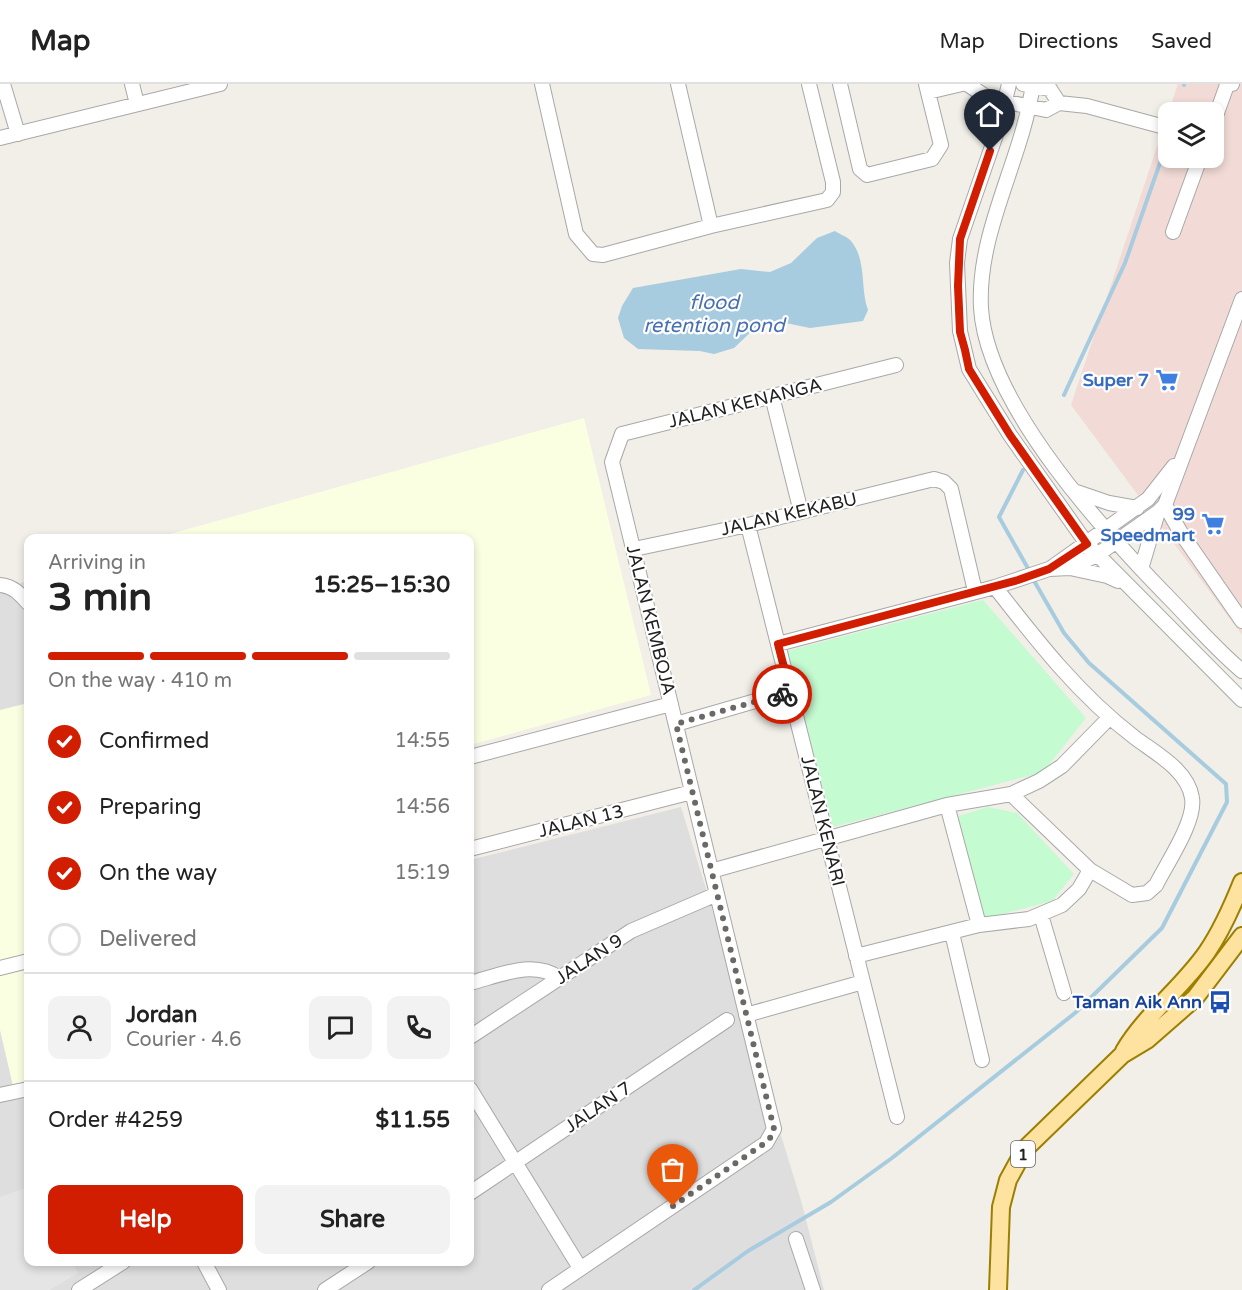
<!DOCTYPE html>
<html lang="en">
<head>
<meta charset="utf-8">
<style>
	:root { --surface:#fff; --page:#f2f2f2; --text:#222; --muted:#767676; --line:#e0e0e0; --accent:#d11d00 }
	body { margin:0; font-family:"Varela Round",sans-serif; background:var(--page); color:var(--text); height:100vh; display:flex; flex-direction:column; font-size:22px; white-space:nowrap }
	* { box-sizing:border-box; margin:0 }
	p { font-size:20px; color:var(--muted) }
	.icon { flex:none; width:33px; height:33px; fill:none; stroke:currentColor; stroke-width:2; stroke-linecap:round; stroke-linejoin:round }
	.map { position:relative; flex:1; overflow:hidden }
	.sheet { position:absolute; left:24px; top:450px; width:450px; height:732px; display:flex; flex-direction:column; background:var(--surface); border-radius:12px; box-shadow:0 3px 9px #0003 }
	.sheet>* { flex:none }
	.tools { position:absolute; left:1158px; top:18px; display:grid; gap:12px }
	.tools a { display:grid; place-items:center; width:66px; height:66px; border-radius:12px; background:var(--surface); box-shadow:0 3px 9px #0003; font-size:30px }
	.pin { position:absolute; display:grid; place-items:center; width:51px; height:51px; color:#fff; margin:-62px -26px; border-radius:50% 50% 50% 0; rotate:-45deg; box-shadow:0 0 6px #0007 }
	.pin .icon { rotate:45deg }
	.courier { position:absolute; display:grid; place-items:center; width:60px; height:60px; margin:-30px; border:4px solid #d11d00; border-radius:50%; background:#fff; color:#222; box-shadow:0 2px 8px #0007 }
	.head em { font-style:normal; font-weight:800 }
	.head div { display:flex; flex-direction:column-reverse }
	.head { display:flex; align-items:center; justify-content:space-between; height:102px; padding:0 24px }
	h1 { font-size:39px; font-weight:800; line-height:45px }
	.bar { display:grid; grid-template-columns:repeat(4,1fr); gap:9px 6px; align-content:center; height:72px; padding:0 24px }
	.bar i { height:8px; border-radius:4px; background:var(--line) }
	.bar .current { background:var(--accent) }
	.bar p { grid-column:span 4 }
	.line { display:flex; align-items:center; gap:15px; padding:0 24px; border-top:2px solid var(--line) }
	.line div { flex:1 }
	.round { display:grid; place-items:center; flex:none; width:63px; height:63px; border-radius:12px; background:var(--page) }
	ol { padding:0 24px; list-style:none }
	li { display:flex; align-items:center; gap:18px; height:66px }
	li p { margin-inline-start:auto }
	li .icon { padding:6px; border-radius:50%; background:var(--accent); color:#fff; stroke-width:4 }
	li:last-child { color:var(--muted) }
	li i { width:33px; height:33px; border:3px solid var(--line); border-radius:50% }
	.action { display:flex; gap:12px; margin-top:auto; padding:12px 24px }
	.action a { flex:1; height:69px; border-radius:12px; background:var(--accent); color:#fff; font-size:24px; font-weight:800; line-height:69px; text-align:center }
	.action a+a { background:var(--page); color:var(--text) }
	header { display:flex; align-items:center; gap:36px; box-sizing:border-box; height:84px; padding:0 30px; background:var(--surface); border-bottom:2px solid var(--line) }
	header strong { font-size:28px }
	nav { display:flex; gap:33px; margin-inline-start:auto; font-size:21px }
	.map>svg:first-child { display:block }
	.residential { fill:#dfdede }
	.commercial { fill:#f2dbd6; fill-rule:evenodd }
	.education { fill:#fbffe2 }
	.park { fill:#c4fbd0 }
	.parking { fill:#e5e5e5 }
	.water { fill:#a7cbdf }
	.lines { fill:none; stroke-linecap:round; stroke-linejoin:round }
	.stream { stroke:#a7cbdf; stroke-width:4 }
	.minor-casing { stroke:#a8a8a8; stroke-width:16 }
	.major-casing { stroke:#9d7f00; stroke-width:20 }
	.minor { stroke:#fff; stroke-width:14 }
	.major { stroke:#fee29f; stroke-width:16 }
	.done { stroke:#6a6966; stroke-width:6; stroke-dasharray:0 10.8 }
	.route { stroke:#d11d00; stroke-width:8 }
	.labels { text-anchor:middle; stroke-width:4.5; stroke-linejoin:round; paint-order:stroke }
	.shield { fill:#fff; stroke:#646464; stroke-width:1.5 }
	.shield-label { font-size:16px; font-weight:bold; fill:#212121 }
	.shop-label { font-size:18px; font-weight:bold; fill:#366cbe; stroke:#fff; text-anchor:end }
	.street-label { font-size:18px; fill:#212121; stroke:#fff }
	.transit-label { font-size:18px; font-weight:bold; fill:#164399; stroke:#fff; text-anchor:end }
	.water-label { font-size:20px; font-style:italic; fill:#4970b4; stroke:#fff }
</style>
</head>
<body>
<header>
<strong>Map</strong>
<nav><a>Map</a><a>Directions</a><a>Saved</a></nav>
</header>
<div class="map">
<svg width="1242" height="1206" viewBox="0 0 1242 1206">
	<rect width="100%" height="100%" fill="#f1efe7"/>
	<path class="residential" d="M28 497V1178H470V776L681 723 802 1120 824 1206H0V505Z"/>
	<path class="commercial" d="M1178 0H1242V551L1071 321ZM1168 28H1214V74H1168Z"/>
	<path class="education" d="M584 334 651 611 470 661V454H156Z
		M28 619V871L0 878V626Z
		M28 884V998L13 1002 0 946V891Z"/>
	<path class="park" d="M983 516 1086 634 1048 682 1036 690 833 743 787 567Z
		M988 723 1017 729 1074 790 1052 817 983 835 955 733Z"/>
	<path class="parking" d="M28 1103V1178H72L78 1189 50 1206H0V1113Z"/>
	<path class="water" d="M835 147C839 150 848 153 851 157 867 176 860 205 868 226L863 237 810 244 776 237 757 242 734 264 714 270 700 267 638 265 624 254 618 234 622 222 633 204 741 185 770 188 791 179 817 154Z"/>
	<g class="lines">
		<path class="stream" d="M1184 1V0
			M1064 311 1125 179 1168 56
			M1023 386 999 433 1030 488
			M694 1206 748 1167 831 1118 892 1074 1075 929 1162 844 1227 718 1226 700 1089 579 1064 549 1033 495"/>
		<g class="minor-casing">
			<path id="minor" d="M3 0 18 50
				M132 0 137 20
				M542 0 576 150 593 170 603 171 711 142 827 116 833 108V98L809 0
				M678 0 711 142
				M840 0 860 85 867 91 932 75 941 61 926 0
				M967 0 988 14 1046 26 1059 19 1087 22 1168 44
				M1009 0 998 45 960 155 957 179 960 247 969 285 1010 351 1087 460 1242 616
				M1023 0 1050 5 1059 19
				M1033 0C1022 77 977 147 981 224 987 322 1108 452 1175 520 1197 543 1218 567 1242 587
				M928 8 962 0
				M1214 37 1227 1 1232 0
				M0 54 220 0
				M1173 148 1200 74
				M772 312 801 428
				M1077 408 1109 419 1137 424
				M1165 421 1181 449 1242 537
				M748 441 897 1033
				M634 465 748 441 934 395 944 398 951 405 975 507
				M1051 484 1148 415 1174 382
				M1070 484 1107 492 1118 497
				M1141 485 1158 428
				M0 501C13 502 20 510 28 519
				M995 503C1037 557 1079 611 1134 653 1155 669 1188 686 1192 714 1196 737 1167 779 1156 801L1147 809 1132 811 1090 786 1011 710
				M778 560 995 503 1049 485 1070 484 1097 471 1158 428 1165 421 1242 215
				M676 640 790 607
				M470 673 671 620
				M947 721 979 841
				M470 765 692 708
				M711 787 947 721 1011 710 1039 697 1062 682 1109 634
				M1041 831 1064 909
				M952 849 982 976
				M856 872 979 841 1029 835 1062 821 1079 805 1090 786
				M0 884 28 877
				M470 899C498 892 533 875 559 894
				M746 931 863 898
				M470 953 631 847 717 810
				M470 1005 580 1184
				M0 1011 28 1005
				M470 1109 727 936
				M796 1155 813 1206
				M204 1178 219 1206
				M79 1206 123 1178
				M325 1206 368 1178
				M549 1206 766 1059 774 1045 612 378 622 350 896 281"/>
		</g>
		<g class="major-casing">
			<path id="major" d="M1124 967C1146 930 1182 904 1207 868 1222 846 1232 823 1242 798
				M998 1206 1001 1123 1008 1096 1025 1065 1122 971 1147 956 1195 914 1242 852"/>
		</g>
		<use href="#minor" class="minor"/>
		<use href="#major" class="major"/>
	</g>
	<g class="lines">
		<path class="done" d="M673 1122 765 1059 772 1052 774 1045 676 640 782 610"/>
		<path class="route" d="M782 610 790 607 778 560 1018 496 1049 485 1087 460 1010 351 969 285 965 266 960 248 958 202 960 155 990 67"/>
	</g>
	<defs>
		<g id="supermarket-bare" transform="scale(1.8)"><path d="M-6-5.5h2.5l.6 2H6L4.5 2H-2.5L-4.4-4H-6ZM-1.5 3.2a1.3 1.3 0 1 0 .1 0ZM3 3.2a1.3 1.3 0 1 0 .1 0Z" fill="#3f7fe0" stroke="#fff" stroke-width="2.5" paint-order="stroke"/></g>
		<g id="bus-bare" transform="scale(1.8)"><path d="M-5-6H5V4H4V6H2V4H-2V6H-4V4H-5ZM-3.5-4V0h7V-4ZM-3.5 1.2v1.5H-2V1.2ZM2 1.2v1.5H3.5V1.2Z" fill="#1a4fb4" stroke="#fff" stroke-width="2.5" paint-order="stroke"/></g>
	</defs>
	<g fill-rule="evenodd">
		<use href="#supermarket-bare" x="1167" y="296"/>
		<use href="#supermarket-bare" x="1213" y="440"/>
		<use href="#bus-bare" x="1220" y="918"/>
	</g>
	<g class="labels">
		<rect class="shield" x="1011" y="1057" width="24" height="26" rx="4.5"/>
		<g class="shield-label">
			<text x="1023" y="1076">1</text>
		</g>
		<g class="shop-label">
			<text x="1149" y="302">Super 7</text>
			<text x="1195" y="436">99<tspan x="1195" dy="21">Speedmart</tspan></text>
		</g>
		<g class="street-label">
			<text transform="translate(745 319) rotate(-14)" y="6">JALAN KENANGA</text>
			<text transform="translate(789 430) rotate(-13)" y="6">JALAN KEKABU</text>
			<text transform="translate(651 536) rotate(76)" y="6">JALAN KEMBOJA</text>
			<text transform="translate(581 737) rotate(-14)" y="6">JALAN 13</text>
			<text transform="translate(823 737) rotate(76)" y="6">JALAN KENARI</text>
			<text transform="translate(589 875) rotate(-33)" y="6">JALAN 9</text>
			<text transform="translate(598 1023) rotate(-34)" y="6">JALAN 7</text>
		</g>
		<g class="transit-label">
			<text x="1202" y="924">Taman Aik Ann</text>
		</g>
		<g class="water-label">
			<text x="714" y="225">flood<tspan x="714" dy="23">retention pond</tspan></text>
		</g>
	</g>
</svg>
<div class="tools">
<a><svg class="icon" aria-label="layers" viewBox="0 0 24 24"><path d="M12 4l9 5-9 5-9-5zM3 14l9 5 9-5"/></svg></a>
</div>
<div class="pin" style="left:673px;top:1122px;background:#ea580c"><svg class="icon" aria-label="bag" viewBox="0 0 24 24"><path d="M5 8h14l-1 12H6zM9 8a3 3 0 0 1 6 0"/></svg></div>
<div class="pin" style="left:990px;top:67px;background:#1f2937"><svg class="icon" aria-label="home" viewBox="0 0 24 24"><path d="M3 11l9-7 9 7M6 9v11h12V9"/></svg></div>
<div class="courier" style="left:782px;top:610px"><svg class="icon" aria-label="bike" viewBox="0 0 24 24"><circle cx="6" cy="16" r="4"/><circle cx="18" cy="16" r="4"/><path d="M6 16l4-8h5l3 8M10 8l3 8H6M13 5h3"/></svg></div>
<section class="sheet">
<div class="head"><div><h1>3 min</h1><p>Arriving in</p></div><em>15:25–15:30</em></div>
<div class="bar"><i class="current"></i><i class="current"></i><i class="current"></i><i></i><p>On the way · 410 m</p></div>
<ol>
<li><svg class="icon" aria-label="check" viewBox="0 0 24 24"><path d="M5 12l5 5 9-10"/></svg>Confirmed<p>14:55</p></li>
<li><svg class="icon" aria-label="check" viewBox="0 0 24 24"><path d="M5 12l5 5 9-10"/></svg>Preparing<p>14:56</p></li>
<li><svg class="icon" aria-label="check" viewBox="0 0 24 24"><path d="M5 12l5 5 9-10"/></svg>On the way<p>15:19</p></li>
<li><i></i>Delivered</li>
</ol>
<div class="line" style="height:108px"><a class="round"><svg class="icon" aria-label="person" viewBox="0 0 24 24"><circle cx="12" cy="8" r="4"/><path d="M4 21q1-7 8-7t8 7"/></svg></a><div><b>Jordan</b><p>Courier · 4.6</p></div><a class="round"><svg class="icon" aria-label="chat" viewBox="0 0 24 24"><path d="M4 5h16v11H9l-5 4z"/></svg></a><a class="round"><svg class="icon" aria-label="phone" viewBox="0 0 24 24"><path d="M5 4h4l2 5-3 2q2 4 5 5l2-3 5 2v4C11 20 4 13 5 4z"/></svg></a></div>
<div class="line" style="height:78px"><div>Order #4259</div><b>$11.55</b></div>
<div class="action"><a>Help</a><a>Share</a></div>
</section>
</div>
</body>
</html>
